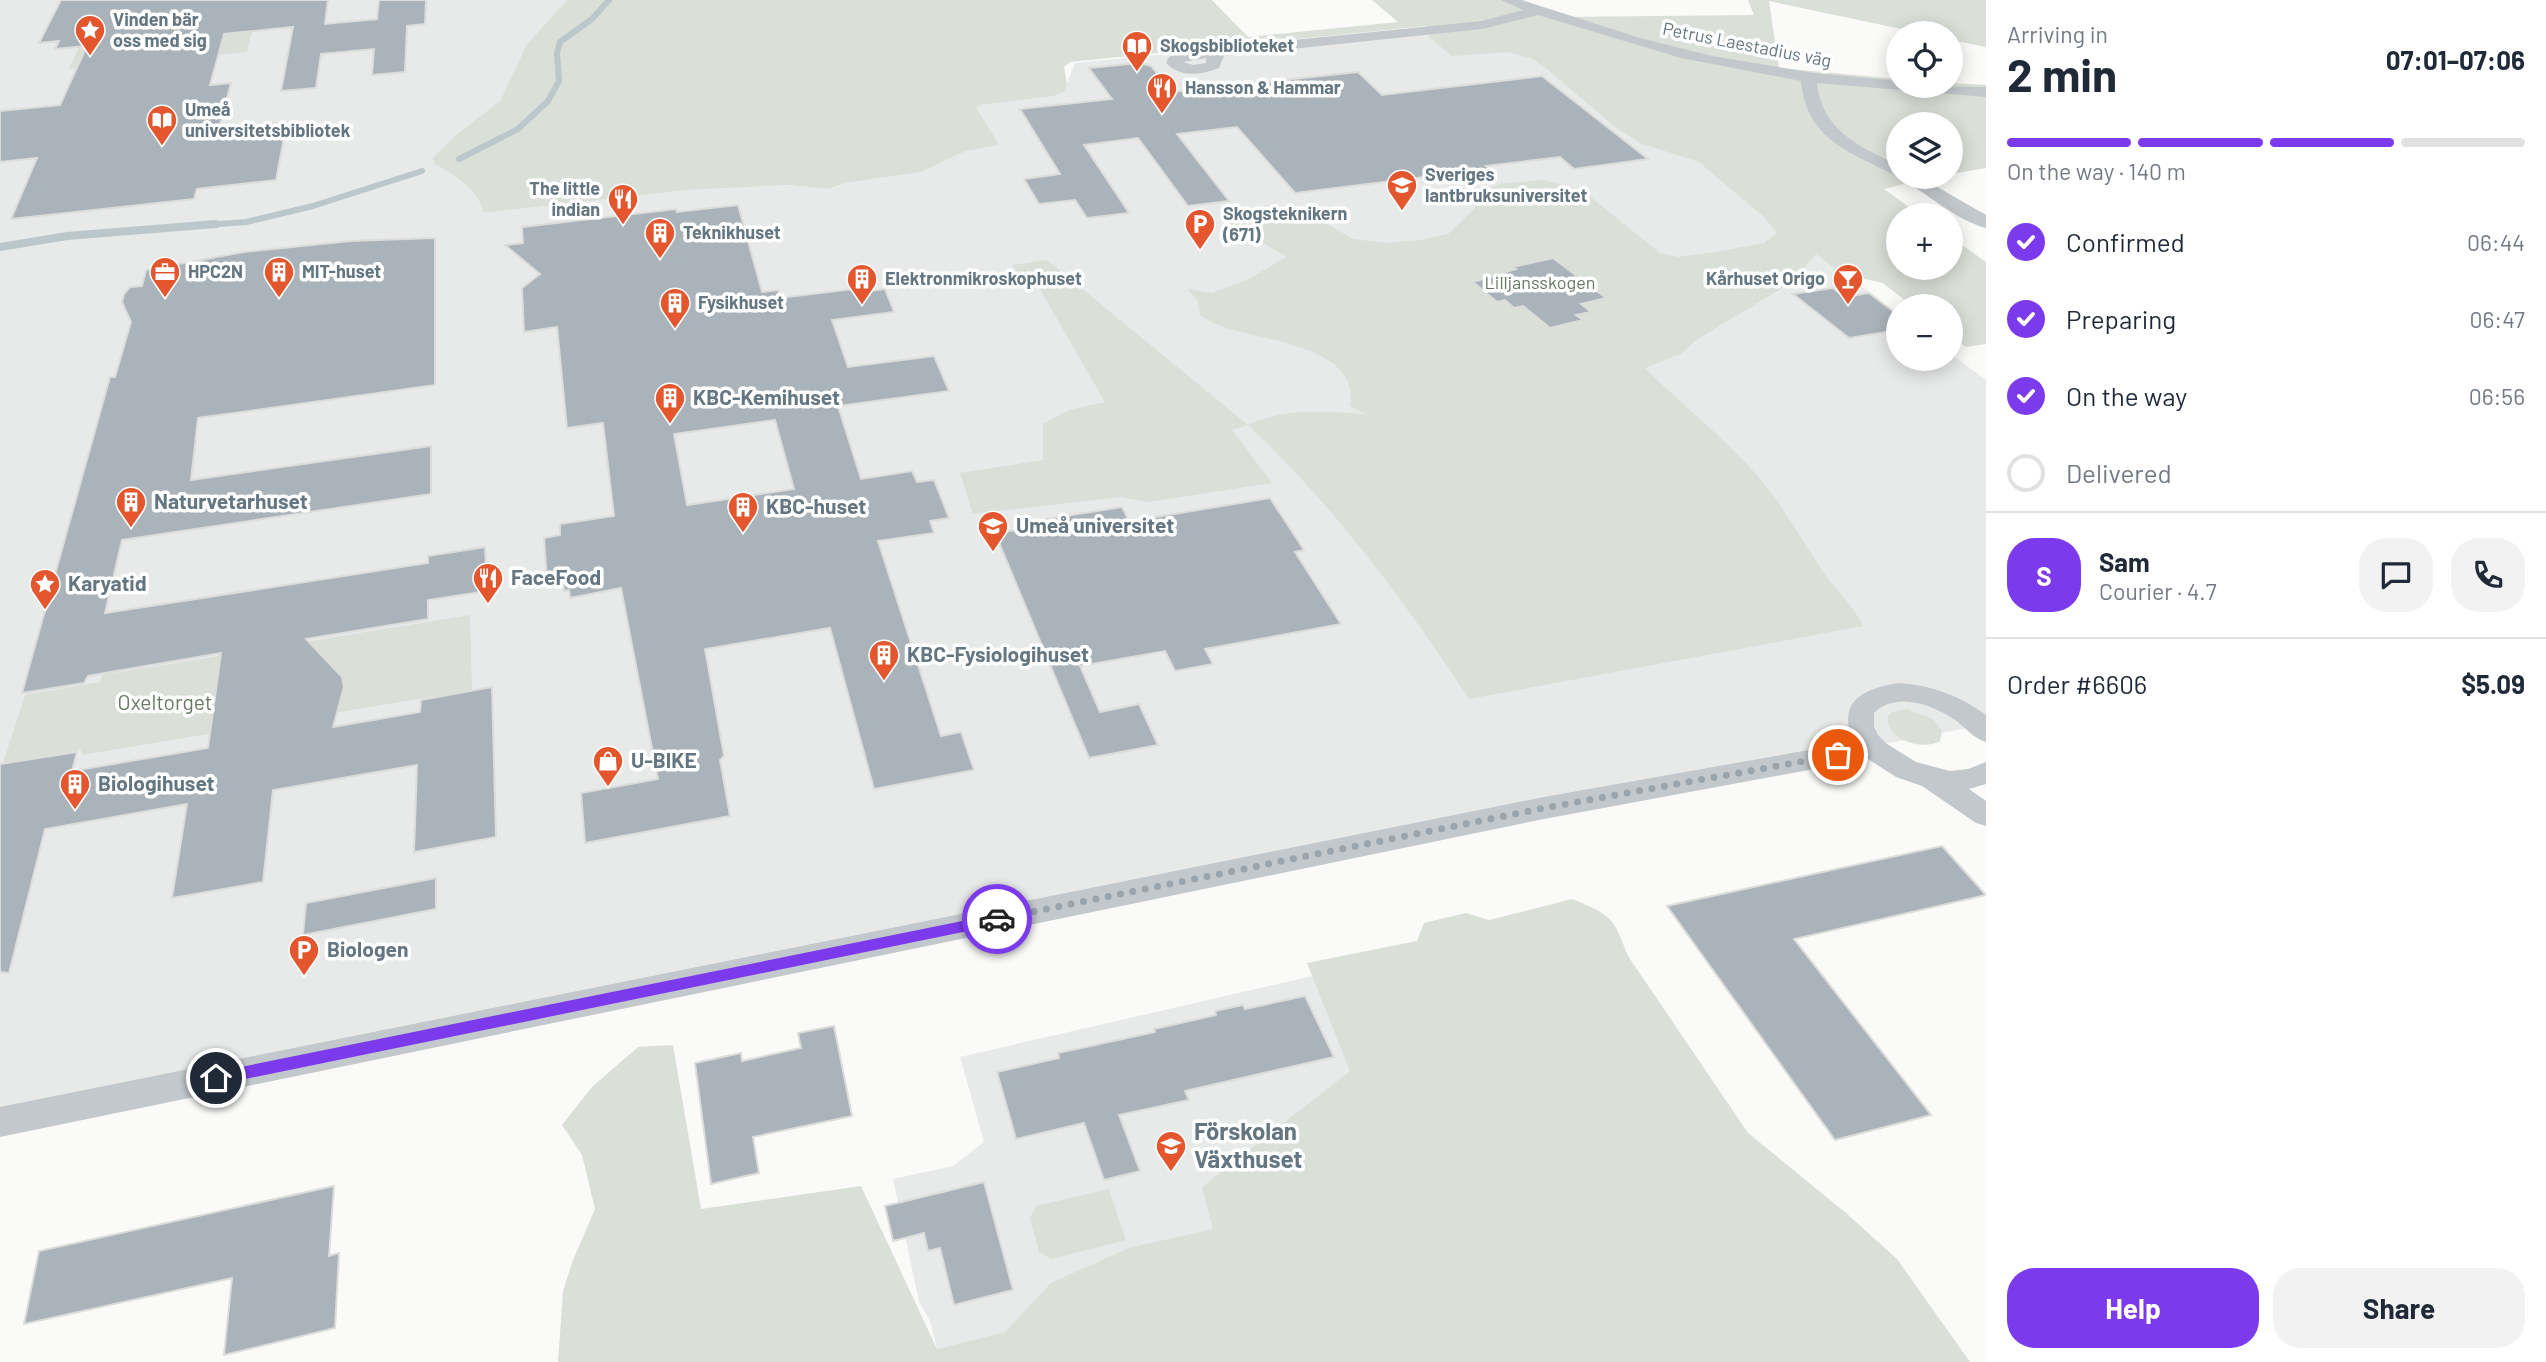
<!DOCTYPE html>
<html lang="en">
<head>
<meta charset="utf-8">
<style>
	:root { --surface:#fff; --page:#f2f2f3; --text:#1f2937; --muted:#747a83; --line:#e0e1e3; --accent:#7c3aed }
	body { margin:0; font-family:Barlow,sans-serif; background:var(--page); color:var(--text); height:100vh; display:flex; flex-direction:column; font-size:26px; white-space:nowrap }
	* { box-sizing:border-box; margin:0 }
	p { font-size:23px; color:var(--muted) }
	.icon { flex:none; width:38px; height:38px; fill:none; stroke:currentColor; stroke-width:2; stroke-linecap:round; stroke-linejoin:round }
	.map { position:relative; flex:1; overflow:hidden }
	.details { display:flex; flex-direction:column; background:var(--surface); width:560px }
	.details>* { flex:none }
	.buttons { position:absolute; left:1886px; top:21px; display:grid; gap:14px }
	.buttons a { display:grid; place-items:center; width:77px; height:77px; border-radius:50%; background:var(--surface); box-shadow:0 4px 18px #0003; font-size:35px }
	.pin { position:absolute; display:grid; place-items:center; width:60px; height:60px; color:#fff; margin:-30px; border:4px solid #fff; border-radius:50%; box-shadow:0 2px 7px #0007 }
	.courier { position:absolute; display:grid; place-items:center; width:70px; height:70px; margin:-35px; border:5px solid #7c3aed; border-radius:50%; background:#fff; color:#222; box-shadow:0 2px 9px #0007 }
	.headline em { font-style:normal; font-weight:700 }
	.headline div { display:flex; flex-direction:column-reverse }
	.headline { display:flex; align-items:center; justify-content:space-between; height:119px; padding:0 21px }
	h1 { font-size:46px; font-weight:700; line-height:52px }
	.bar { display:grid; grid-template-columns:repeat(4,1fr); gap:10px 7px; align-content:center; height:84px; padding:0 21px }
	.bar i { height:9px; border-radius:5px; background:var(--line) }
	.bar .current { background:var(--accent) }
	.bar p { grid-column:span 4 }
	.line { display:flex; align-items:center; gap:18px; padding:0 21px; border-top:2px solid var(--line) }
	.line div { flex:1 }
	.round { display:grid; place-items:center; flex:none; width:74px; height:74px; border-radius:28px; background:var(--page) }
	ol { padding:0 21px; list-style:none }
	li { display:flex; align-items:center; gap:21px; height:77px }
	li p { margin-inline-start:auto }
	li .icon { padding:7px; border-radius:50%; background:var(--accent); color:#fff; stroke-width:4 }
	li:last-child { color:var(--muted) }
	li i { width:38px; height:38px; border:4px solid var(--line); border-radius:50% }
	.cta { display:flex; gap:14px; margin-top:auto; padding:14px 21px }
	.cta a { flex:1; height:80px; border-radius:28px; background:var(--accent); color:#fff; font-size:28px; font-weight:700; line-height:80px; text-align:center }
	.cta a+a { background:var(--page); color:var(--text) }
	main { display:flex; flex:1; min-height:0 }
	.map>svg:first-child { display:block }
	.built { fill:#e8e9e9 }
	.green { fill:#dadfd7 }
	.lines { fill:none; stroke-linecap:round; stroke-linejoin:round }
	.stream-far1 { stroke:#bbc7cb; stroke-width:6 }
	.stream { stroke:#bbc7cb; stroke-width:8 }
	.building { fill:#aab3b9; stroke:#dcdcda; stroke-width:2; fill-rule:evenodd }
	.minor { fill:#c3c8cc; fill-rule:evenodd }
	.route { fill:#7c3aed }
	.done { stroke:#99a4ac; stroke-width:7; stroke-dasharray:0 12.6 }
	.labels { text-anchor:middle; stroke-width:7; stroke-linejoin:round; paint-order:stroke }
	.far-poi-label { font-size:18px; font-weight:bold; fill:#657683; stroke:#fff; text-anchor:start }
	.far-street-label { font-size:18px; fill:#657683; stroke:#fff }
	.far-park-label { font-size:18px; fill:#687a64; stroke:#fff }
	.poi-label { font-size:21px; font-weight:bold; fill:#657683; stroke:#fff; text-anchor:start }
	.park-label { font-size:21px; fill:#687a64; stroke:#fff }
	.near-poi-label { font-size:24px; font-weight:bold; fill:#657683; stroke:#fff; text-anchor:start }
</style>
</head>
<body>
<main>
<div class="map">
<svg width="1986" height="1362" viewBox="0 0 1986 1362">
	<rect width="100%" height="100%" fill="#fafaf8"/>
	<path class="built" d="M0 0H567L527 44 500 101 434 163 468 184 476 193 483 213 688 190 789 185 828 189 845 183 921 172 966 151 998 145 977 107 979 105 1064 91 1075 63 1500 21 1530 32 1899 315V359H1951V354L1986 380V740L1973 727 1544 808 0 1122Z
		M1321 974 1484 1310 1005 1332 937 1349 930 1321 919 1302 893 1179 953 1166 984 1142 960 1057Z"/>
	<path class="green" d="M567 0H1212L1248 37 1398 22 1372 0H1508L1558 17 1754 15 1748 0H1986V47L1951 40V33H1920L1769 1 1779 68 1899 79V86H1951V83L1986 85V168L1951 174V124H1899V177H1932L1884 189 1920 215H1899V268H1951V237L1986 262V344L1966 347 1951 336V306H1912L1883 283 1842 274 1816 254 1799 273 1779 290 1696 340 1682 353 1645 368C1680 403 1721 435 1754 472 1782 503 1801 540 1825 574 1837 592 1854 606 1863 626L1469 699C1404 600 1335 507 1248 425L1232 430 1272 483 1148 502 1121 497 973 514 960 473 1043 460V424L1069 410 1105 402 1034 279 1022 281 1012 265 1047 260 1248 425C1286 407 1324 412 1365 414L1350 406C1361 344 1257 341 1219 325 1212 323 1206 319 1200 315L1198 301 1187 289 1212 293 1248 279 1287 257 1228 223 1223 217 1241 207H1275L1299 212 1327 224 1353 239 1386 243 1420 240 1448 234 1474 209 1481 193 1499 184 1544 180 1582 190 1660 253 1678 257 1715 252 1764 243 1777 233 1764 217 1699 162 1640 143 1615 127 1546 68 1530 58 1508 52 1452 56 1429 37 1426 26 1070 62 1064 67 1067 84 1065 91 1053 96 979 105 977 108 999 145 966 151 921 172 845 183 828 189 789 185 688 190 483 213C477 185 456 178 434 163L433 158 455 136 500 101 527 44Z
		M252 31 247 52 69 69 79 47Z
		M470 615 472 690 82 755 81 750 3 763 25 695 100 682 102 675Z
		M1907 709 1933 719 1942 731 1940 741C1923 751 1885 740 1888 716L1892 712Z
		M1572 899C1611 915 1613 916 1628 956L1748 1133 1846 1213 1897 1259 1970 1362H558L563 1291 573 1260 595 1209 582 1155 562 1125 592 1087 638 1047 673 1045 701 1209 861 1186 937 1349 1005 1332 1051 1283 1129 1248 1213 1229 1202 1187 1350 1071 1307 963 1417 941 1424 923 1466 913 1489 920Z
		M1109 1189 1126 1240 1051 1259 1039 1252 1030 1218 1036 1206Z"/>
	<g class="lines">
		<path class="stream-far1" d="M459 159 518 129 548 101 559 81 557 53 560 42 592 19 609 0
			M193 226 246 222 313 206 422 171"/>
		<path class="stream" d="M0 247 67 236 216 224"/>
	</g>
	<path class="building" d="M61 0H328L325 24 377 19 379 0H426L425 24 407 26 405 72 372 75 374 49 321 54 316 88 281 91 293 27 224 34 210 85 231 83 219 128 287 122 276 180 197 189 194 199 11 219 37 158 0 162V111L60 105 87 46 55 49 59 41 39 43Z
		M1139 63 1151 66 1173 92 1358 72 1382 95 1542 76 1648 159 1574 169 1560 157 1486 166 1489 169 1295 193 1237 127 1177 134 1229 201 1188 206 1138 138 1084 145 1129 213 1087 218 1075 200 1039 204 1024 179 1060 174 1020 109 1112 99 1089 68Z
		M738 205 762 292 778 290 780 298 853 289 854 293 885 289 894 312 832 320 848 367 934 356 949 391 838 406 861 479 912 471 917 482 934 480 949 518 930 521 934 533 878 541 941 736 961 732 974 770 874 789 830 628 705 649 724 756 720 760 730 816 585 843 581 793 658 779 621 588 570 598 569 590 564 591 563 579 547 581 544 538 560 535V524L614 516 603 423 567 428 557 327 524 332 522 288 540 274 505 245 523 243 522 227 676 209 677 212ZM775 420 794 489 687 505 674 434Z
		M435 238V385L198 418 191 480 431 446V494L122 540 105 613 428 563V556L485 547 487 591 428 600V619L306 639 342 677 344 687 333 727 420 712 421 700 492 687 496 837 414 852 417 765 273 790 263 882 172 898 187 804 45 829 9 973 0 972V764L77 752 72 771 208 748 221 653 88 676 84 683 22 693 110 377H115L131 322 122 302 124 294 130 287 142 286 146 270 244 252 350 241Z
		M1553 258 1606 298 1581 304 1591 312 1576 315 1583 320 1550 328 1523 306 1514 308 1505 300 1497 302 1473 282 1516 269 1513 267Z
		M1833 288 1844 297 1869 293 1899 316V330L1849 338 1793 294Z
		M1270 498 1304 550 1295 552 1341 624 1205 649 1213 664 1175 671 1165 651 1080 666 1100 712 1139 704 1158 745 1089 758 995 533 1050 525 1047 519 1122 507 1128 519 1138 520Z
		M1942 846 1986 895 1794 939 1931 1115 1835 1140 1667 906Z
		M436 878V909L303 935 306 903Z
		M1305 996 1334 1057 1185 1091 1189 1100 1119 1115 1140 1171 1104 1180 1084 1123 1016 1139 997 1072 1059 1058 1058 1053 1155 1032 1154 1029 1216 1015 1215 1011 1243 1005 1245 1009Z
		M834 1026 852 1116 753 1137 759 1173 711 1184 695 1063 741 1053 742 1061 801 1048 798 1033Z
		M984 1182 1013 1290 954 1305 940 1248 928 1251 924 1233 893 1241 885 1206Z
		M334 1186 329 1256 339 1253 335 1328 224 1355 232 1278 24 1324 39 1251Z"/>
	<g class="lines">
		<path class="minor" d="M1501 0H1522L1640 38 1712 56 1814 73 1899 81V86L1986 87V97L1817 83C1821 129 1860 148 1899 165V177H1920L1986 215V228C1957 221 1924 191 1898 177 1853 153 1806 141 1801 81L1681 58 1538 15 1482 29 1224 56 1219 68C1202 75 1180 78 1166 63L1169 57 1184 51 1482 21 1523 10ZM1206 58V63L1193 65 1183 62Z
			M1899 683C1932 685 1960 696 1986 715V742C1973 738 1966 728 1955 720 1933 705 1896 691 1874 713V727L1878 735 1887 744 1916 762 1950 771 1968 769 1986 762V784L1969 789 1986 801V826L1976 823 1922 786 1896 777 1868 759 1544 819 0 1137V1107L1544 797 1854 742C1835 701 1865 688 1899 683Z"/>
	</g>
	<path class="route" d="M997 914 1003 919 997 925 216 1085 209 1078 216 1072Z"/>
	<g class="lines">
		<path class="done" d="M997 919 1544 808 1838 755"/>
	</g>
	<defs>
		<g id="sight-pin" transform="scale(1.575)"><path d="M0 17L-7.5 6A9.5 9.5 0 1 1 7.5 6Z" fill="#e4572e" stroke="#fff"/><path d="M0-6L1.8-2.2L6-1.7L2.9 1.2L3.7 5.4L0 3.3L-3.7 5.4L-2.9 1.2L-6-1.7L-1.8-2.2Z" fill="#fff"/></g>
		<g id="library-pin" transform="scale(1.575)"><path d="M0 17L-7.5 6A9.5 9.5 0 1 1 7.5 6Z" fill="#e4572e" stroke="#fff"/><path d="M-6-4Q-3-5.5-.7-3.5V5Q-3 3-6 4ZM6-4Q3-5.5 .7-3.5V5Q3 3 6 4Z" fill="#fff"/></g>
		<g id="restaurant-pin" transform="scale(1.575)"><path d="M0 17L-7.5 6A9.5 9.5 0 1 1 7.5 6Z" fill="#e4572e" stroke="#fff"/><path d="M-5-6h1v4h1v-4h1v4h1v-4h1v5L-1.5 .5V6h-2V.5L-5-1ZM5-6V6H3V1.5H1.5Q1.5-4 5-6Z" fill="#fff"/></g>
		<g id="university-pin" transform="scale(1.575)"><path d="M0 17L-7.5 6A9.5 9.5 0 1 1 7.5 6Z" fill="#e4572e" stroke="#fff"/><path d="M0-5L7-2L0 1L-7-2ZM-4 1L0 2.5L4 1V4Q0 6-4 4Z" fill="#fff"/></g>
		<g id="parking-pin" transform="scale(1.575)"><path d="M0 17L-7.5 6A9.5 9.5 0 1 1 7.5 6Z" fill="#e4572e" stroke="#fff"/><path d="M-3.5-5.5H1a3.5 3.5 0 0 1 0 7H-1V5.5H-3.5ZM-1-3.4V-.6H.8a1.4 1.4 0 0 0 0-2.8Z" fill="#fff"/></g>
		<g id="building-pin" transform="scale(1.575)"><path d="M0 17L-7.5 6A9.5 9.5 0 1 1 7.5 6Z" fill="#e4572e" stroke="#fff"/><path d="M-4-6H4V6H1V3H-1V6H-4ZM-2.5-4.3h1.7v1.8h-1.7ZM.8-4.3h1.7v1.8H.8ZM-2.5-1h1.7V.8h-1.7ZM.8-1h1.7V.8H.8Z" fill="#fff"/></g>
		<g id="office-pin" transform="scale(1.575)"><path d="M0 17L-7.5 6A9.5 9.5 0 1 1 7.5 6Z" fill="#e4572e" stroke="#fff"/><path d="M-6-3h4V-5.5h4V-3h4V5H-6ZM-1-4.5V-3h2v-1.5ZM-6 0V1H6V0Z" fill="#fff"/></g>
		<g id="bar-pin" transform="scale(1.575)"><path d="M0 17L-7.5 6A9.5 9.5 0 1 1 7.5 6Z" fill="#e4572e" stroke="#fff"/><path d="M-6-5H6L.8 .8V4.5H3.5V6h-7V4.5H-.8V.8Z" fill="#fff"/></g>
		<g id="shop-pin" transform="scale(1.575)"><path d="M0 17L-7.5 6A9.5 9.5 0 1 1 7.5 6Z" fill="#e4572e" stroke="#fff"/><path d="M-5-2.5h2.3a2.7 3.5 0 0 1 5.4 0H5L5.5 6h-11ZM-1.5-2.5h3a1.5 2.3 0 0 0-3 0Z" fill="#fff"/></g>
		<g id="school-pin" transform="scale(1.575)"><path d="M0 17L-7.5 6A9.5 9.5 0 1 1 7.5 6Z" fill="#e4572e" stroke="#fff"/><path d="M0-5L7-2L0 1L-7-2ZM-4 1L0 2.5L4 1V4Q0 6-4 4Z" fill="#fff"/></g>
	</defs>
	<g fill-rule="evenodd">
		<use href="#sight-pin" x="90" y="30"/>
		<use href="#library-pin" x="1137" y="46"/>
		<use href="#restaurant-pin" x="1162" y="88"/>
		<use href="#library-pin" x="162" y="120"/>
		<use href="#university-pin" x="1402" y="185"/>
		<use href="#restaurant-pin" x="623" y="199"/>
		<use href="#parking-pin" x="1200" y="224"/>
		<use href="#building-pin" x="660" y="233"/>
		<use href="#office-pin" x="165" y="272"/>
		<use href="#building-pin" x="279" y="272"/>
		<use href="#building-pin" x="862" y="279"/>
		<use href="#bar-pin" x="1848" y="279"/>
		<use href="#building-pin" x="675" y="303"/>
		<use href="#building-pin" x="670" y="398"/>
		<use href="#building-pin" x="131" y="502"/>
		<use href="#building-pin" x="743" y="507"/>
		<use href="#university-pin" x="993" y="526"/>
		<use href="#restaurant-pin" x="488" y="578"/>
		<use href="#sight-pin" x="45" y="584"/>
		<use href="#building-pin" x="884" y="655"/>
		<use href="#shop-pin" x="608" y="761"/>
		<use href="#building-pin" x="75" y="784"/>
		<use href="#parking-pin" x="304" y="950"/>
		<use href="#school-pin" x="1171" y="1146"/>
	</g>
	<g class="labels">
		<g class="far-poi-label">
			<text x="113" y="26">Vinden bär<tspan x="113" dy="21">oss med sig</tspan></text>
			<text x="1160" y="52">Skogsbiblioteket</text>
			<text x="1185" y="94">Hansson &amp; Hammar</text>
			<text x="185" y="116">Umeå<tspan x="185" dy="21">universitetsbibliotek</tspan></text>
			<text x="1425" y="181">Sveriges<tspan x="1425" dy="21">lantbruksuniversitet</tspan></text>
			<text x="600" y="195" text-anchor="end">The little<tspan x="600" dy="21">indian</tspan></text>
			<text x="1223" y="220">Skogsteknikern<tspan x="1223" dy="21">(671)</tspan></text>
			<text x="683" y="239">Teknikhuset</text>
			<text x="188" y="278">HPC2N</text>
			<text x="302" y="278">MIT-huset</text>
			<text x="885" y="285">Elektronmikroskophuset</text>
			<text x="1825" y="285" text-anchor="end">Kårhuset Origo</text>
			<text x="698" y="309">Fysikhuset</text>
		</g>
		<g class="far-street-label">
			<text transform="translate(1747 45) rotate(11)" y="6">Petrus Laestadius väg</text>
		</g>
		<g class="far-park-label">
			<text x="1540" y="289">Lilljansskogen</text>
		</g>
		<g class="poi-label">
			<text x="693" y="405">KBC-Kemihuset</text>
			<text x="154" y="509">Naturvetarhuset</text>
			<text x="766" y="514">KBC-huset</text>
			<text x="1016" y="533">Umeå universitet</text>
			<text x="511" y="585">FaceFood</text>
			<text x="68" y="591">Karyatid</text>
			<text x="907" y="662">KBC-Fysiologihuset</text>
			<text x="631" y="768">U-BIKE</text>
			<text x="98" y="791">Biologihuset</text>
			<text x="327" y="957">Biologen</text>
		</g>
		<g class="park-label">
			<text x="165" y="710">Oxeltorget</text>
		</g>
		<g class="near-poi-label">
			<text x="1194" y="1140">Förskolan<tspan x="1194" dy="28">Växthuset</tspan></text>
		</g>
	</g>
</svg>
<div class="buttons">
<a><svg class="icon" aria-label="locate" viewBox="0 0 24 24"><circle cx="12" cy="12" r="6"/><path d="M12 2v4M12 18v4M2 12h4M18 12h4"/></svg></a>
<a><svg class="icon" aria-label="layers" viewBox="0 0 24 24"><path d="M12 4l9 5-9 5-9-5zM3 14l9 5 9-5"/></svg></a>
<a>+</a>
<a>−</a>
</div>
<div class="pin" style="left:1838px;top:755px;background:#ea580c"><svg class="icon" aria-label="bag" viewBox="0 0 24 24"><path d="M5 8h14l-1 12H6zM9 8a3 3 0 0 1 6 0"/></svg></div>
<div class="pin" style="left:216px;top:1078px;background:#1f2937"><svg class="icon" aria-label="home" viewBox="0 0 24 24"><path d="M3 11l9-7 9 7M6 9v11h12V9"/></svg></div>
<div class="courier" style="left:997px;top:919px"><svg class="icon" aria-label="car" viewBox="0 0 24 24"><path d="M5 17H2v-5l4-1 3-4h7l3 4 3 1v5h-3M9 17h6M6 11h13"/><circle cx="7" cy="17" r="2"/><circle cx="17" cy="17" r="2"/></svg></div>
</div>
<section class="details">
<div class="headline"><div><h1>2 min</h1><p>Arriving in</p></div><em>07:01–07:06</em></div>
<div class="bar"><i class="current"></i><i class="current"></i><i class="current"></i><i></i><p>On the way · 140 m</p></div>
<ol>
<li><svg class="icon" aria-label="check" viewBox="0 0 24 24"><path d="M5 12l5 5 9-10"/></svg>Confirmed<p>06:44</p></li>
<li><svg class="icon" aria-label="check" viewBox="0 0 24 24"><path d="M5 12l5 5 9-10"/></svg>Preparing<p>06:47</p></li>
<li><svg class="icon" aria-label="check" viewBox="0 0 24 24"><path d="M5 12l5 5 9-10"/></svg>On the way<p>06:56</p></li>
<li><i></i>Delivered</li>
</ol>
<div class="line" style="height:126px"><b class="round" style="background:var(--accent);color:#fff">S</b><div><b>Sam</b><p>Courier · 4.7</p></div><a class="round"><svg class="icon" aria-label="chat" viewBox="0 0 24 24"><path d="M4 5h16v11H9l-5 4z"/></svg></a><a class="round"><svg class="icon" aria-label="phone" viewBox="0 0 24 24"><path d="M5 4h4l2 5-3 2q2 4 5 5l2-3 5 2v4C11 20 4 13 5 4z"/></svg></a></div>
<div class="line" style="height:91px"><div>Order #6606</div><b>$5.09</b></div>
<div class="cta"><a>Help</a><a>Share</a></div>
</section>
</main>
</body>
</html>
